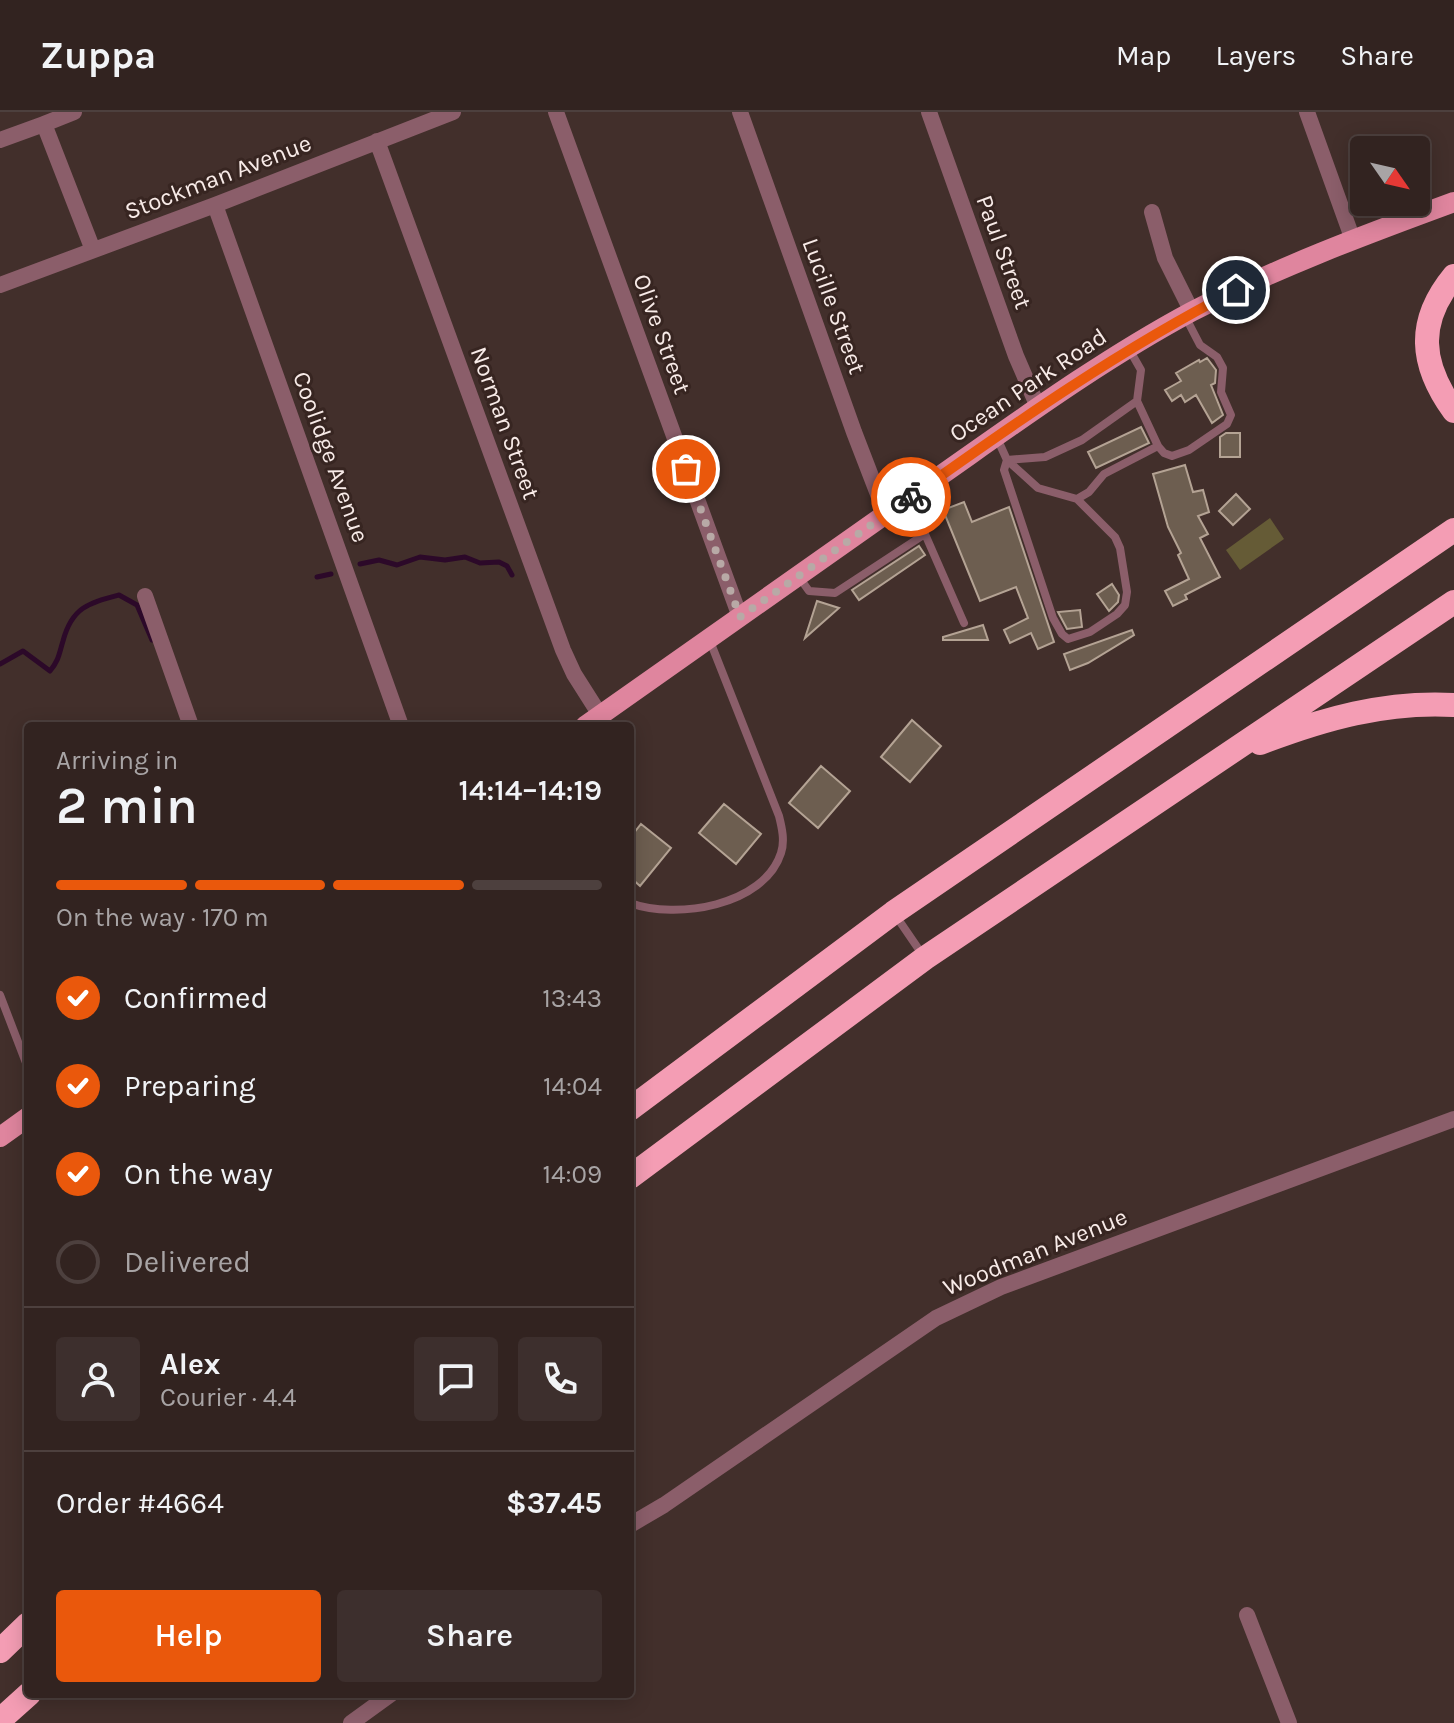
<!DOCTYPE html>
<html lang="en">
<head>
<meta charset="utf-8">
<style>
	:root { --surface:#322320; --page:#3d2f2d; --text:#f1f3f6; --muted:#a8a4a5; --line:#4d403e; --accent:#ea580c }
	body { margin:0; font-family:Karla,sans-serif; background:var(--page); color:var(--text); height:100vh; display:flex; flex-direction:column; font-size:30px; white-space:nowrap }
	* { box-sizing:border-box; margin:0 }
	p { font-size:26px; color:var(--muted) }
	.icon { flex:none; width:44px; height:44px; fill:none; stroke:currentColor; stroke-width:2; stroke-linecap:round; stroke-linejoin:round }
	.map { position:relative; flex:1; overflow:hidden }
	.sheet { position:absolute; left:24px; top:610px; width:610px; height:976px; display:flex; flex-direction:column; background:var(--surface); border-radius:8px; box-shadow:0 4px 20px #0003,0 0 0 2px var(--line) }
	.sheet>* { flex:none }
	.needle { width:52px; rotate:124deg }
	.fabs { position:absolute; left:1350px; top:24px; display:grid; gap:16px }
	.fabs a { display:grid; place-items:center; width:80px; height:80px; border-radius:8px; background:var(--surface); box-shadow:0 4px 20px #0003,0 0 0 2px var(--line); font-size:40px }
	.pin { position:absolute; display:grid; place-items:center; width:68px; height:68px; color:#fff; margin:-34px; border:4px solid #fff; border-radius:50%; box-shadow:0 2px 8px #0007 }
	.courier { position:absolute; display:grid; place-items:center; width:80px; height:80px; margin:-40px; border:6px solid #ea580c; border-radius:50%; background:#fff; color:#222; box-shadow:0 2px 10px #0007 }
	.headline em { font-style:normal; font-weight:600 }
	.headline div { display:flex; flex-direction:column-reverse }
	.headline { display:flex; align-items:center; justify-content:space-between; height:136px; padding:0 32px }
	h1 { font-size:52px; font-weight:600; line-height:60px }
	.bar { display:grid; grid-template-columns:repeat(4,1fr); gap:12px 8px; align-content:center; height:96px; padding:0 32px }
	.bar i { height:10px; border-radius:6px; background:var(--line) }
	.bar .on { background:var(--accent) }
	.bar p { grid-column:span 4 }
	.line { display:flex; align-items:center; gap:20px; padding:0 32px; border-top:2px solid var(--line) }
	.line div { flex:1 }
	.round { display:grid; place-items:center; flex:none; width:84px; height:84px; border-radius:8px; background:var(--page) }
	ol { padding:0 32px; list-style:none }
	li { display:flex; align-items:center; gap:24px; height:88px }
	li p { margin-inline-start:auto }
	li .icon { padding:8px; border-radius:50%; background:var(--accent); color:#fff; stroke-width:4 }
	li:last-child { color:var(--muted) }
	li i { width:44px; height:44px; border:4px solid var(--line); border-radius:50% }
	.action { display:flex; gap:16px; margin-top:auto; padding:16px 32px }
	.action a { flex:1; height:92px; border-radius:8px; background:var(--accent); color:#fff; font-size:32px; font-weight:600; line-height:92px; text-align:center }
	.action a+a { background:var(--page); color:var(--text) }
	header { display:flex; align-items:center; gap:48px; box-sizing:border-box; height:112px; padding:0 40px; background:var(--surface); border-bottom:2px solid var(--line) }
	header strong { font-size:38px }
	nav { display:flex; gap:44px; margin-inline-start:auto; font-size:28px }
	.map>svg:first-child { display:block }
	.green { fill:#655b36 }
	.lines { fill:none; stroke-linecap:round; stroke-linejoin:round }
	.stream { stroke:#2c0929; stroke-width:5 }
	.building { fill:#6d5e50; stroke:#b4a394; stroke-width:2 }
	.service { stroke:#8b5e6a; stroke-width:8 }
	.minor { stroke:#8b5e6a; stroke-width:16 }
	.primary { stroke:#df859e; stroke-width:20 }
	.motorway { stroke:#f49db4; stroke-width:24 }
	.done { stroke:#b8a9a6; stroke-width:8; stroke-dasharray:0 14.4 }
	.route { stroke:#ea580c; stroke-width:10 }
	.labels { text-anchor:middle; stroke-width:6; stroke-linejoin:round; paint-order:stroke }
	.street-label { font-size:24px; fill:#f8ebe8; stroke:#372521 }
</style>
</head>
<body>
<header>
<strong>Zuppa</strong>
<nav><a>Map</a><a>Layers</a><a>Share</a></nav>
</header>
<div class="map">
<svg width="1454" height="1611" viewBox="0 0 1454 1611">
	<rect width="100%" height="100%" fill="#422f2b"/>
	<path class="green" d="M1270 406 1284 427 1240 458 1226 438Z"/>
	<g class="lines">
		<path class="stream" d="M360 452 379 448 397 453 420 445 445 448 465 445 480 451 499 450 507 454 512 463
			M317 465 331 462
			M0 552 23 539 50 559C59 548 59 542 63 529 72 495 89 491 119 483L137 493 152 528"/>
	</g>
	<path class="building" d="M1207 246 1216 258 1215 271 1211 273 1223 303 1212 311 1196 283 1185 290 1181 283 1172 289 1165 278 1181 269 1176 261 1199 248 1200 250Z
		M1141 315 1149 331 1096 356 1088 340Z
		M1226 321H1240V345H1220V325Z
		M1185 353 1193 380 1203 378 1209 400 1198 404 1208 422 1200 426 1220 465 1185 483 1187 487 1173 494 1165 479 1189 467 1178 443 1181 441 1168 415 1153 362Z
		M1236 382 1250 397 1233 413 1219 399Z
		M964 390 972 410 1009 395 1054 530 1038 537 1031 521 1010 531 1004 518 1028 506 1016 475 980 489 943 398Z
		M919 434 925 443 859 488 852 478Z
		M1112 472 1119 483 1118 490 1109 499 1097 482Z
		M817 489 839 496 805 526Z
		M1080 498 1082 515 1067 517 1058 500Z
		M983 513 988 528H943V525Z
		M1132 518 1134 523 1088 551 1070 558 1064 542Z
		M912 608 941 634 910 670 881 645Z
		M821 654 850 679 818 716 789 691Z
		M724 692 761 722 736 752 699 721Z
		M641 712 671 736 640 774 630 765V726Z"/>
	<g class="lines">
		<path class="service" d="M1129 237 1141 258 1137 289 1158 334 1164 341 1172 344 1189 338 1227 312 1231 303 1221 280 1223 256 1217 245 1200 233 1186 206
			M997 326 1007 348 1038 376 1077 387 1089 380 1104 362 1158 334
			M1077 387 1115 425 1120 436 1127 480 1125 493 1117 502 1090 520 1068 527 1062 522 1053 506 1004 358 1007 348 1045 345 1082 328 1137 289
			M925 422 964 511
			M799 465 809 479 835 481 925 422 905 389
			M630 791C676 808 764 794 781 741 785 729 782 716 779 704L710 529
			M896 804 922 842
			M0 883 28 956"/>
		<path class="minor" d="M556 0 740 505
			M740 0 854 320 886 403
			M929 0 1016 244 1038 295
			M1307 0 1353 128
			M44 12 74 0
			M0 28 44 12 93 138
			M377 29 563 538 574 562 600 603
			M215 93 401 614
			M1152 100 1165 146 1192 200
			M0 173 215 93 453 0
			M145 484 191 614
			M630 1413 664 1393 936 1206 1001 1175 1454 1007
			M1247 1503 1289 1611
			M351 1611 391 1582"/>
		<path class="primary" d="M585 614C699 534 813 454 927 373 1013 313 1098 250 1191 200 1276 156 1364 123 1454 90
			M0 1025 28 1005"/>
		<path class="motorway" d="M1454 164C1416 210 1420 252 1454 299
			M1260 631C1323 607 1385 589 1454 593
			M630 997 893 801 1454 418
			M630 1065 925 846 1454 490
			M0 1539 28 1512
			M0 1608 29 1582"/>
	</g>
	<g class="lines">
		<path class="done" d="M686 357 740 505 911 385"/>
		<path class="route" d="M911 385C1016 310 1121 237 1236 178"/>
	</g>
	<g class="labels">
		<g class="street-label">
			<text transform="translate(218 65) rotate(-21)" y="8">Stockman Avenue</text>
			<text transform="translate(1004 140) rotate(70)" y="8">Paul Street</text>
			<text transform="translate(834 194) rotate(70)" y="8">Lucille Street</text>
			<text transform="translate(662 222) rotate(70)" y="8">Olive Street</text>
			<text transform="translate(1028 273) rotate(-34)" y="8">Ocean Park Road</text>
			<text transform="translate(505 311) rotate(70)" y="8">Norman Street</text>
			<text transform="translate(331 345) rotate(70)" y="8">Coolidge Avenue</text>
			<text transform="translate(1035 1140) rotate(-22)" y="8">Woodman Avenue</text>
		</g>
	</g>
</svg>
<div class="fabs">
<a><svg class="needle" viewBox="-14 -14 28 28"><path d="M0-13l5 13h-10z" fill="#e53935"/><path d="M0 13l5-13h-10z" fill="#a8a4a5"/></svg></a>
</div>
<div class="pin" style="left:686px;top:357px;background:#ea580c"><svg class="icon" aria-label="bag" viewBox="0 0 24 24"><path d="M5 8h14l-1 12H6zM9 8a3 3 0 0 1 6 0"/></svg></div>
<div class="pin" style="left:1236px;top:178px;background:#1f2937"><svg class="icon" aria-label="home" viewBox="0 0 24 24"><path d="M3 11l9-7 9 7M6 9v11h12V9"/></svg></div>
<div class="courier" style="left:911px;top:385px"><svg class="icon" aria-label="bike" viewBox="0 0 24 24"><circle cx="6" cy="16" r="4"/><circle cx="18" cy="16" r="4"/><path d="M6 16l4-8h5l3 8M10 8l3 8H6M13 5h3"/></svg></div>
<section class="sheet">
<div class="headline"><div><h1>2 min</h1><p>Arriving in</p></div><em>14:14–14:19</em></div>
<div class="bar"><i class="on"></i><i class="on"></i><i class="on"></i><i></i><p>On the way · 170 m</p></div>
<ol>
<li><svg class="icon" aria-label="check" viewBox="0 0 24 24"><path d="M5 12l5 5 9-10"/></svg>Confirmed<p>13:43</p></li>
<li><svg class="icon" aria-label="check" viewBox="0 0 24 24"><path d="M5 12l5 5 9-10"/></svg>Preparing<p>14:04</p></li>
<li><svg class="icon" aria-label="check" viewBox="0 0 24 24"><path d="M5 12l5 5 9-10"/></svg>On the way<p>14:09</p></li>
<li><i></i>Delivered</li>
</ol>
<div class="line" style="height:144px"><a class="round"><svg class="icon" aria-label="person" viewBox="0 0 24 24"><circle cx="12" cy="8" r="4"/><path d="M4 21q1-7 8-7t8 7"/></svg></a><div><b>Alex</b><p>Courier · 4.4</p></div><a class="round"><svg class="icon" aria-label="chat" viewBox="0 0 24 24"><path d="M4 5h16v11H9l-5 4z"/></svg></a><a class="round"><svg class="icon" aria-label="phone" viewBox="0 0 24 24"><path d="M5 4h4l2 5-3 2q2 4 5 5l2-3 5 2v4C11 20 4 13 5 4z"/></svg></a></div>
<div class="line" style="height:104px"><div>Order #4664</div><b>$37.45</b></div>
<div class="action"><a>Help</a><a>Share</a></div>
</section>
</div>
</body>
</html>
